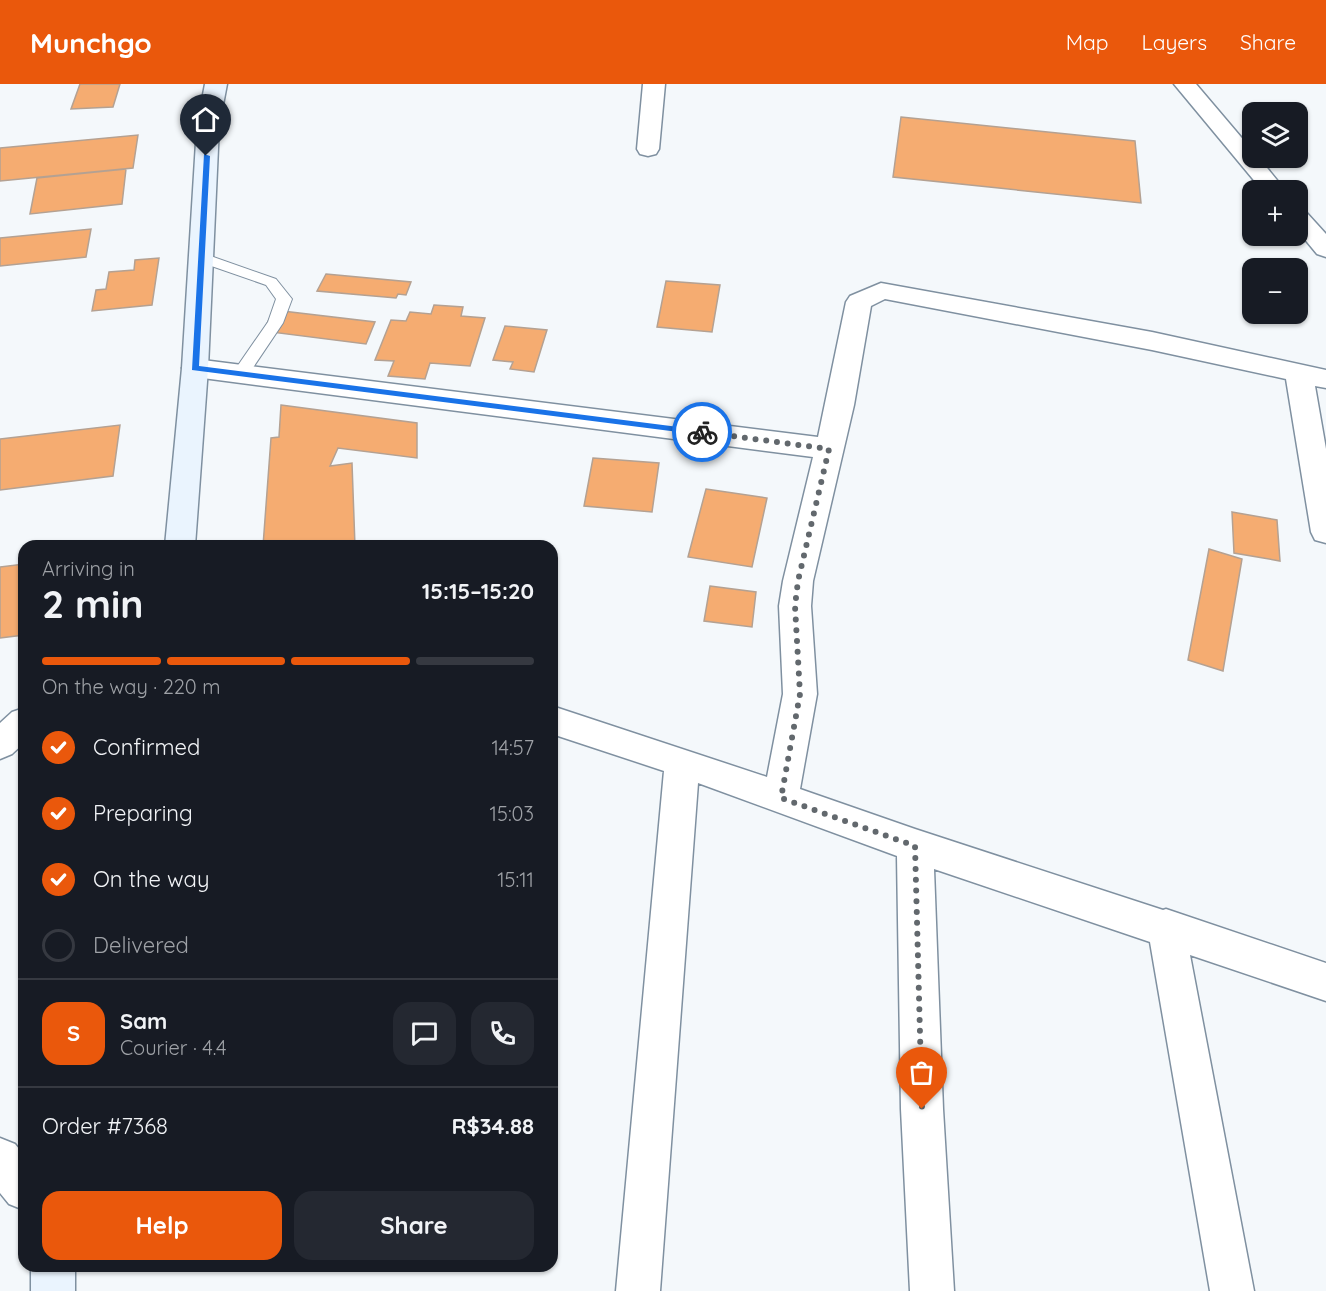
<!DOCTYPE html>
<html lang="en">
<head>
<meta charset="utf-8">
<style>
	:root { --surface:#171b24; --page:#242831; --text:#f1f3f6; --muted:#9ea1a6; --line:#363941; --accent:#ea580c }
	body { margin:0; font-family:Quicksand,sans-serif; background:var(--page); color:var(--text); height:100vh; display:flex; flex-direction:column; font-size:22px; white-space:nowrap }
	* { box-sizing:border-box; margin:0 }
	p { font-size:20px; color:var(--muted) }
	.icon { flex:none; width:33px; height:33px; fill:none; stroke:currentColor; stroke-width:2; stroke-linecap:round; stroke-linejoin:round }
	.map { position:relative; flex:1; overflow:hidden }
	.side { position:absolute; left:18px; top:456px; width:540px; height:732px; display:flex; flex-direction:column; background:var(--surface); border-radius:18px; box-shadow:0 2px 4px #0004 }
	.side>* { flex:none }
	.fabs { position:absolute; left:1242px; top:18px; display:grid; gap:12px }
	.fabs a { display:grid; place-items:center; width:66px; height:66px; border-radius:12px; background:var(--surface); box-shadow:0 2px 4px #0004; font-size:30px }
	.pin { position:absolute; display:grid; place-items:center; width:51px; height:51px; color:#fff; margin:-62px -26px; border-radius:50% 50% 50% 0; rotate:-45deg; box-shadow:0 0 6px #0007 }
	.pin .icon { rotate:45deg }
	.courier { position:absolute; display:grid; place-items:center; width:60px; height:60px; margin:-30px; border:4px solid #1a73e8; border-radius:50%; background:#fff; color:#222; box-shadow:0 2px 8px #0007 }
	.summary em { font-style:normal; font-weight:800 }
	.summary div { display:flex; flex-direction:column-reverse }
	.summary { display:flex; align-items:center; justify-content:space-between; height:102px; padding:0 24px }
	h1 { font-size:39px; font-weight:800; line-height:45px }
	.bar { display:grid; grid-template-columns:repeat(4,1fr); gap:9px 6px; align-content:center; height:72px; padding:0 24px }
	.bar i { height:8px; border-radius:4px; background:var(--line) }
	.bar .selected { background:var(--accent) }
	.bar p { grid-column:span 4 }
	.line { display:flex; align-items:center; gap:15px; padding:0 24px; border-top:2px solid var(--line) }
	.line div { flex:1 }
	.round { display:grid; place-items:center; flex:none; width:63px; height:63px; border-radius:18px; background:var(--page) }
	ol { padding:0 24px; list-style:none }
	li { display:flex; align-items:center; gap:18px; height:66px }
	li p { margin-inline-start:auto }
	li .icon { padding:6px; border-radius:50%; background:var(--accent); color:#fff; stroke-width:4 }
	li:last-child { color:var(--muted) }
	li i { width:33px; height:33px; border:3px solid var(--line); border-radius:50% }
	.primary-button { display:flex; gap:12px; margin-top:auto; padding:12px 24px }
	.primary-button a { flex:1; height:69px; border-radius:18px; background:var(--accent); color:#fff; font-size:24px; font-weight:800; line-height:69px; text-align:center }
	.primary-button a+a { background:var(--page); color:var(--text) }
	header { display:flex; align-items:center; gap:36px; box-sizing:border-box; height:84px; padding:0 30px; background:var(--accent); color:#fff }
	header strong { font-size:28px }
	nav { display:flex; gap:33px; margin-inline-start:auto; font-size:21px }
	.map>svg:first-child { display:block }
	.building { fill:#f5ac71; stroke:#b4a192; stroke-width:1.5 }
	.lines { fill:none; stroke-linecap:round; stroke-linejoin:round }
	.lane-casing { stroke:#7f90a0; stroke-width:2 }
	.street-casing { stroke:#7f90a0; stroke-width:3 }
	.secondary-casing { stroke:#7f90a0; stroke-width:3 }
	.lane { fill:#fff; fill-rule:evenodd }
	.street { fill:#fff; fill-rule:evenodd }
	.secondary { fill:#eaf4fe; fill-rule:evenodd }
	.route { fill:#1a73e8 }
	.done { stroke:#62686d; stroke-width:6; stroke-dasharray:0 10.8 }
</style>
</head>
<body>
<header>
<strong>Munchgo</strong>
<nav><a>Map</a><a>Layers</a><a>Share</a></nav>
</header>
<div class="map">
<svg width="1326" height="1207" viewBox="0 0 1326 1207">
	<rect width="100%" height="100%" fill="#f4f8fb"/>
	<path class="building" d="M80 0H120L113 23 71 25Z
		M901 33 1135 57 1141 119 893 93Z
		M138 51 133 84 0 97V64Z
		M126 85 122 120 30 130 37 94Z
		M91 145 86 173 0 182V154Z
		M159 174 152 221 92 227 96 206 106 205 109 188 134 186 135 176Z
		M326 190 411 198 406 211 398 210 396 214 317 207Z
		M666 197 720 201 712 248 657 243Z
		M434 221 463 223 461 232 485 234 470 282 430 279 425 295 388 292 394 277 375 276 391 236 406 237 410 228 431 230Z
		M274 226 375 238 366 260 263 247Z
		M505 242 547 246 534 288 510 285 513 278 493 276Z
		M281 321 417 339V374L338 364 330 382 352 379 355 462H263L271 354 279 353Z
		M120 341 113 392 0 406V355Z
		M593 374 659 379 652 428 584 422Z
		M706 405 767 414 752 483 688 473Z
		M1232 428 1277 436 1280 477 1234 469Z
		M1209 465 1242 475 1223 587 1188 576Z
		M24 480V551L0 554V483Z
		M710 502 756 508 752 543 704 537Z"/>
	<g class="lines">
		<g class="lane-casing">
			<path id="lane" d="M202 169 276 195 292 215 283 239 246 294H234L232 290 268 238 276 215 266 201 197 177 195 174 197 171Z"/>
		</g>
		<g class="street-casing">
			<path id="street" d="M643 0H665L659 65 656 70 648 72 640 70 637 65Z
				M1174 0H1196L1252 66V74H1259L1285 106H1262Z
				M1298 126 1306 128 1326 150V173L1317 170 1298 147Z
				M881 199 1152 248 1326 286V304L1315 302 1326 365V459L1315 456 1311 448 1286 295 1152 266 885 215 871 222 854 321 813 497 811 522 817 610 800 705 915 745 1163 826 1166 825 1326 879V917L1190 871 1254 1207H1210L1150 858 934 785 943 1025 954 1207H910L901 1025 897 772 698 699 660 1207H616L664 687 552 650V622L767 693 783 610 779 522 783 497 813 373 195 293 186 290 182 284 186 278 195 275 818 353 846 218 850 212Z
				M24 624V659L12 670 0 675V639L12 628Z
				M0 1054 15 1060 24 1071V1126L9 1120 0 1109Z"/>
		</g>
		<g class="secondary-casing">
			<path id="secondary" d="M205 0H227L219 42 208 284 195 462H165L182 284 197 42Z
				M31 1182H75V1207H31Z"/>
		</g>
		<use href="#lane" class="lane"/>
		<use href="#street" class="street"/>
		<use href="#secondary" class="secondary"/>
	</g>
	<path class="route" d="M204 70 210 72 199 282 702 346 706 348 702 351 192 286Z"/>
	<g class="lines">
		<path class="done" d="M702 348 829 365 798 497 795 522 800 610 781 714 915 762 922 1025"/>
	</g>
</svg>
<div class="fabs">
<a><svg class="icon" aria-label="layers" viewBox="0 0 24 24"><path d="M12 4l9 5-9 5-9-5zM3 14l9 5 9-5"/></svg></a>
<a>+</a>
<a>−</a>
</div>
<div class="pin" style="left:922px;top:1025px;background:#ea580c"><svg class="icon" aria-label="bag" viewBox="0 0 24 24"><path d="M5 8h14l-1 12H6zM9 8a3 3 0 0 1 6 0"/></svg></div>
<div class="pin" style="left:206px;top:72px;background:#1f2937"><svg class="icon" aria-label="home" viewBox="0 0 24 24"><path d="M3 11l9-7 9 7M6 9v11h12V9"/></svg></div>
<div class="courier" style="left:702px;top:348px"><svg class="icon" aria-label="bike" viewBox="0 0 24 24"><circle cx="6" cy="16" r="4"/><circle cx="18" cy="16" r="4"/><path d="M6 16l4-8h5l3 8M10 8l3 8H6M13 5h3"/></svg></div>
<section class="side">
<div class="summary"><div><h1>2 min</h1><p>Arriving in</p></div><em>15:15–15:20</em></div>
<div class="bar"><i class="selected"></i><i class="selected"></i><i class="selected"></i><i></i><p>On the way · 220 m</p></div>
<ol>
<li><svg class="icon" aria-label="check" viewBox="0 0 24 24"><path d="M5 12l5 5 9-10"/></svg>Confirmed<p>14:57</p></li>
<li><svg class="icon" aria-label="check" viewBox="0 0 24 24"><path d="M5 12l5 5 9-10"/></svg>Preparing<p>15:03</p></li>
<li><svg class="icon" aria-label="check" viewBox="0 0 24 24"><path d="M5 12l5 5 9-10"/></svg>On the way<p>15:11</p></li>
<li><i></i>Delivered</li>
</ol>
<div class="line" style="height:108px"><b class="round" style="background:var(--accent);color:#fff">S</b><div><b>Sam</b><p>Courier · 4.4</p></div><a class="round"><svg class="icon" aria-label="chat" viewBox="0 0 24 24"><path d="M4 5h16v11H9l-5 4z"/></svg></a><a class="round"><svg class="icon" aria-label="phone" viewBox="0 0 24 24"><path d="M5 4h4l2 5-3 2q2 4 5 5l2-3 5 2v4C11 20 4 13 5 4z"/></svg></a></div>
<div class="line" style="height:78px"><div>Order #7368</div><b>R$34.88</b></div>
<div class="primary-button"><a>Help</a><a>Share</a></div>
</section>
</div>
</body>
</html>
